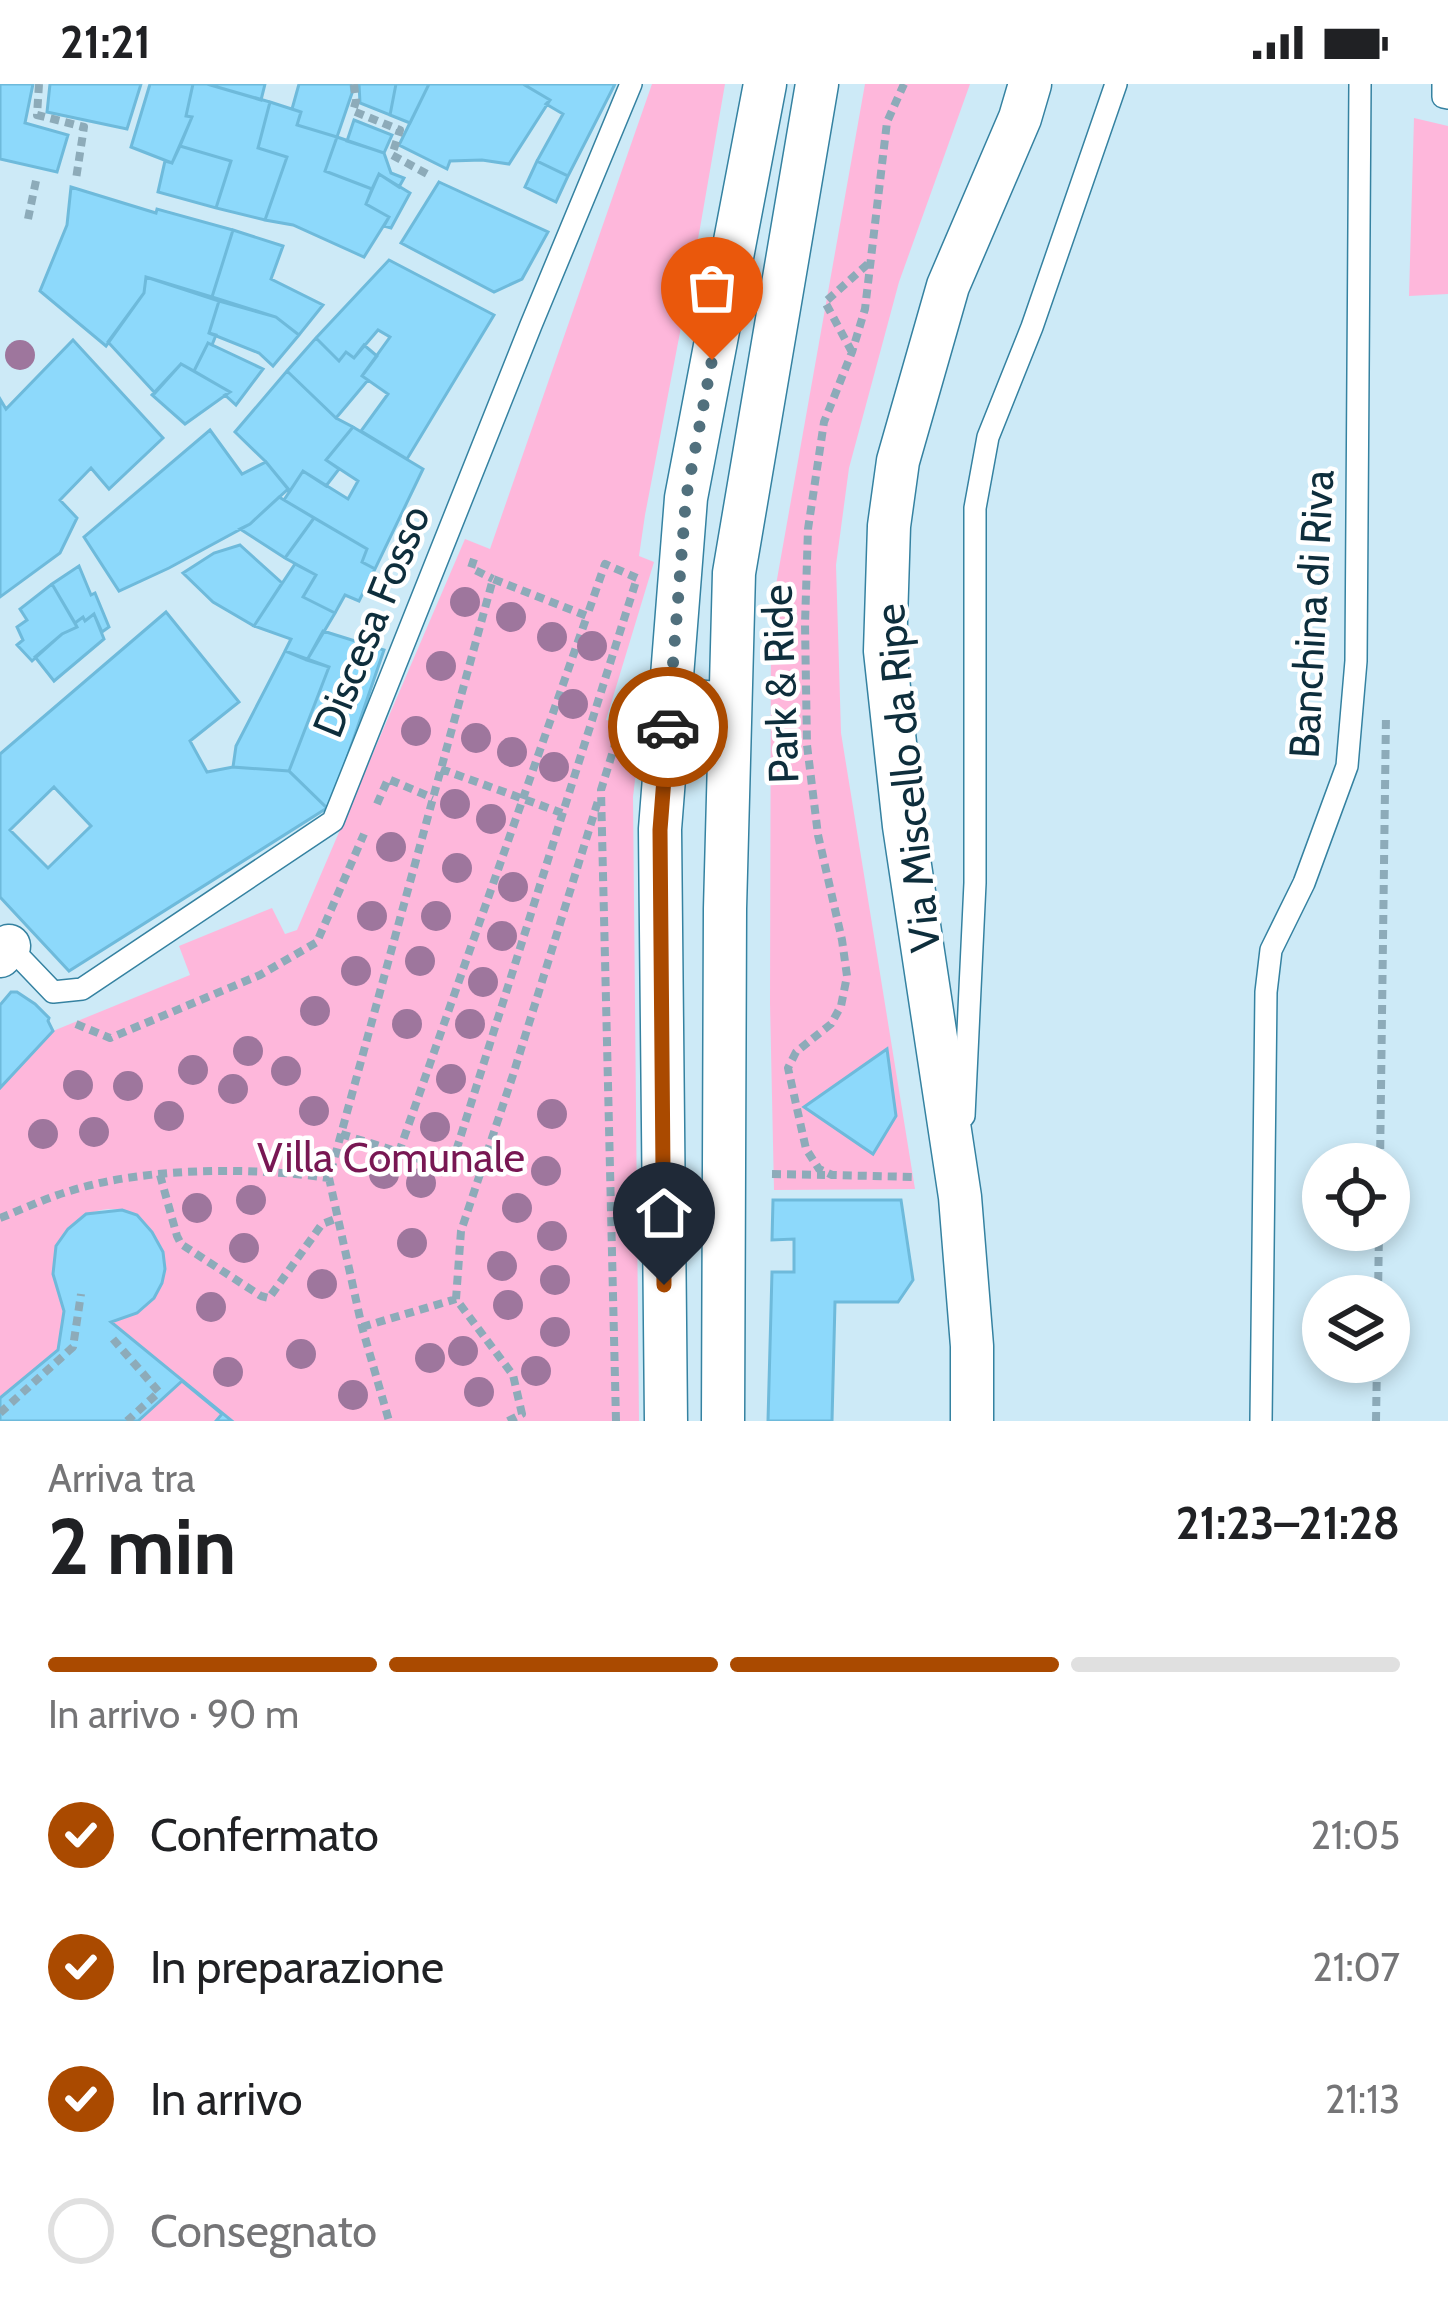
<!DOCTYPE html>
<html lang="it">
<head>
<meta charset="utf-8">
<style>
	:root { --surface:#fff; --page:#f6f6f6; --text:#202124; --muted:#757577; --line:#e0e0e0; --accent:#aa4a00 }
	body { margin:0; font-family:Cabin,sans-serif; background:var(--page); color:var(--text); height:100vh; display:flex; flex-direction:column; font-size:45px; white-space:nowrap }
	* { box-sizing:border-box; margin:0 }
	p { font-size:39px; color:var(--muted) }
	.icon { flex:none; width:66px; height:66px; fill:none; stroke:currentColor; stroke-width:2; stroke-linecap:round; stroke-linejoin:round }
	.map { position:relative; height:1337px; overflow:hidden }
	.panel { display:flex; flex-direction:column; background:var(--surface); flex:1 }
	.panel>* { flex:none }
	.fabs { position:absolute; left:1302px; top:1059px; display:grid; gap:24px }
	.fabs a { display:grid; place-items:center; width:108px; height:108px; border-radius:50%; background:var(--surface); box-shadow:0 6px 18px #0003; font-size:60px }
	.pin { position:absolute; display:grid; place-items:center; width:102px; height:102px; color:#fff; margin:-123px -51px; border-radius:50% 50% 50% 0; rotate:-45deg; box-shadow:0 0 12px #0007 }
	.pin .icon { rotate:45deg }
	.courier { position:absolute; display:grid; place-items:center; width:120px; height:120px; margin:-60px; border:9px solid #aa4a00; border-radius:50%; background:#fff; color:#222; box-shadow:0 3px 15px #0007 }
	.overview em { font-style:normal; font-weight:800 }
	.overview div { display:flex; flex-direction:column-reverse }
	.overview { display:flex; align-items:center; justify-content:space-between; height:204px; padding:0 48px }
	h1 { font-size:78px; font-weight:800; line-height:90px }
	.bar { display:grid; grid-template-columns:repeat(4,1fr); gap:18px 12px; align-content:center; height:144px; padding:0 48px }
	.bar i { height:15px; border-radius:9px; background:var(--line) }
	.bar .current { background:var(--accent) }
	.bar p { grid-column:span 4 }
	ol { padding:0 48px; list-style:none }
	li { display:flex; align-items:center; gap:36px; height:132px }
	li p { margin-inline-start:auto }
	li .icon { padding:12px; border-radius:50%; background:var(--accent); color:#fff; stroke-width:4 }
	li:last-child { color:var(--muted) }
	li i { width:66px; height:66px; border:6px solid var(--line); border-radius:50% }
	.status { display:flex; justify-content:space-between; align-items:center; height:84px; padding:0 60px; background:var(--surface); direction:ltr }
	.status svg { height:33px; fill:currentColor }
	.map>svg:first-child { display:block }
	.green { fill:#feb7db }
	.building { fill:#8dd9fb; stroke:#6ebadb; stroke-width:3; fill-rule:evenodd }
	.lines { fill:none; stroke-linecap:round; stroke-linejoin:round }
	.lane-casing { stroke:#3582a1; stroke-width:24 }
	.street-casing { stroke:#3582a1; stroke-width:45 }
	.path { stroke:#8dabb9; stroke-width:8; stroke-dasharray:9 6; stroke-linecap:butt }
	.lane { stroke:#fff; stroke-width:21 }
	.street { stroke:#fff; stroke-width:42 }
	.tree { fill:#9e769d }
	.done { stroke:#51707d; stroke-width:12; stroke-dasharray:0 21.6 }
	.route { stroke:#aa4a00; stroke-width:15 }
	.labels { text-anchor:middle; stroke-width:9; stroke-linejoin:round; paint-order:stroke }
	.street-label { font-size:42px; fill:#0e2e3c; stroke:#fff }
	.park-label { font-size:42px; fill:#781753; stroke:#fff }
</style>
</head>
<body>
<div class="status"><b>21:21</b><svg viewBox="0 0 49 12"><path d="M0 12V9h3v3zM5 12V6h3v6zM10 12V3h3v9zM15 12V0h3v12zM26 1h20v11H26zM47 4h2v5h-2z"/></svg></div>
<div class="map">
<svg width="1448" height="1337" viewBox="0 0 1448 1337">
	<rect width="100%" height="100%" fill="#cdeaf7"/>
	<path class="green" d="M652 0H725L700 144 645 431 639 472 654 478 606 636 641 645 633 713 639 1337H232L223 1329 216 1337H138L182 1296 111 1238C120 1235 130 1233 138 1229 173 1207 170 1158 139 1134 111 1112 65 1133 56 1165 49 1189 63 1206 64 1229 64 1240 60 1254 58 1266L0 1314V1004L53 947 190 891 179 862 272 824 285 850 297 846 465 455 490 465Z
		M865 0H970L899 198 849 384 836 481 841 649 915 1105 774 1106 770 919 771 529Z
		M1414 34 1448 42V210L1409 212Z"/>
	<path class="building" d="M0 0H33L25 39 68 51 57 88 0 75Z
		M50 0H141L127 45 47 28Z
		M150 0H193L186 32 192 33 172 79 131 63Z
		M193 0H207L270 18 258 64 287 73 265 136 216 124 231 77 180 62 192 33 186 32Z
		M207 0H265L261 16Z
		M299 0H351L352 9 337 53 297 41 301 28 292 25Z
		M359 0H396L390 31 360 19Z
		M396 0H429L410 39 390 31Z
		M429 0H523L550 16 509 80 482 76 450 77 447 85 399 61Z
		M523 0H615L568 92 537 77 563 30 546 20 550 16Z
		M270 18 301 28 297 41 337 53 325 87 372 105 366 120 389 133 364 173 293 141 265 136 287 73 258 64Z
		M354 36 392 51 384 69 347 57Z
		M337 53 384 69 391 89 404 94 399 103 379 90 372 105 325 87Z
		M180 62 231 77 216 124 158 108 165 77 172 79Z
		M537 77 568 92 556 118 525 103Z
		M379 90 410 109 391 144 384 142 389 133 366 120Z
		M439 98 548 148 522 195 494 208 401 159Z
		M71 103 156 129 157 125 233 146 212 213 146 193 144 209 106 262 40 207 67 141Z
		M233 146 283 162 271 195 323 221 299 251 276 233 212 213Z
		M389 176 494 231 407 375 361 347 388 310 362 292 390 253 378 246 354 274 346 268 339 277 316 254Z
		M146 193 219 217 209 249 216 251 212 261 208 259 194 287 181 280 155 309 108 258 144 209Z
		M219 217 276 233 299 251 273 282 259 269 209 249Z
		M316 254 339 277 346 268 354 274 364 261 377 272 362 292 368 296 336 334 287 287Z
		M73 256 163 354 109 405 91 384 60 416 77 434 60 469 0 513V315L6 325Z
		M208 259 263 285 236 321 225 311 230 308 194 287Z
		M181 280 230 308 185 340 152 311Z
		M287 287 336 334 353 343 326 376 339 385 326 402 303 387 290 407 266 378 235 348Z
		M353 343 423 385 375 485 362 478 367 465 284 416 303 387 348 415 358 397 326 376Z
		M210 346 242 390 266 378 288 405 250 440 169 484 119 507 84 453Z
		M279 413 314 434 285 474 240 445 250 440Z
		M314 434 367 465 362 478 375 485 359 517 345 511 335 529 303 513 316 491 285 474Z
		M240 461 282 499 254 542 213 518 183 489 214 469Z
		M295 480 316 491 303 513 335 529 307 576 285 567 291 555 254 542Z
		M79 482 91 511 95 509 109 543 102 548 94 530 85 537 83 533 75 539 52 500Z
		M52 500 77 543 62 550 32 577 17 561 23 556 17 543 27 536 20 525Z
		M166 528 239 618 190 657 207 688 233 683 289 687 327 724 69 887 0 813V670ZM54 703 91 742 48 784 10 746Z
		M94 530 104 555 54 597 35 573 62 550 77 543 75 539 83 533 85 537Z
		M323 547 384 566 334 712 327 724 289 687 329 583 307 576Z
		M285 567 329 583 289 687 233 683 236 662Z
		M11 908H17L35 920 49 934 48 937 53 947 0 1004V921Z
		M887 965 896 1032 873 1070 804 1023Z
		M773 1116H901L913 1196 898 1218H835L832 1337H768L772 1188H794V1155L772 1156Z
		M122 1126 137 1131 152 1148 163 1168 165 1185 162 1199 154 1214 137 1229 111 1238 232 1337H216L222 1330 182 1297 138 1337H0V1314L58 1266 64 1227 53 1190 56 1162 68 1145 86 1130Z"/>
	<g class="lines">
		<g class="lane-casing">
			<path id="lane" d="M1443 0V13L1448 14
				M672 604 730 610
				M9 862 53 908 82 905 333 737 531 241 631 0
				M964 1032 975 799V424L988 353 1032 243 1116 0
				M1261 1337 1266 908 1271 866 1304 799 1347 682 1356 577 1360 0"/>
		</g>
		<g class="street-casing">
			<path id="street" d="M0 872 9 862
				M666 1337 660 745 686 414 765 0
				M723 1337 725 825 734 489 817 0
				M972 1337V1262L960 1113 904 742 885 567 889 442 898 377 948 202 1020 34 1030 0"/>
		</g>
		<path class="path" d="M39 0 37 31 84 43 76 95
			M354 0 356 17 353 27 400 46 392 71 431 92
			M904 0 887 38 865 225 852 268 824 338 808 445 805 540 807 661 818 751 842 856 847 892 841 922 831 940 796 968 788 984 806 1065 819 1085 832 1091 913 1093
			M28 135 37 92
			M852 268 825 218 870 178
			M474 475 471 484 493 495
			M441 685 562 729
			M377 720 388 695 433 714
			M76 940 110 954 260 891 317 858 364 750
			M341 1050 399 1068 587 532 493 495 329 1094 362 1243 389 1337
			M399 1068 450 1086 637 494 605 480 587 532
			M1380 1080 1386 631
			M772 1090 825 1091
			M160 1091 177 1152 181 1160 261 1212 269 1214 322 1140 338 1134
			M0 1134C23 1125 46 1114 70 1107 144 1083 253 1083 329 1094
			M1378 1212 1379 1146
			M362 1243 456 1215
			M113 1255 159 1308 127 1337
			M0 1329 73 1263 81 1210
			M508 1337 522 1330 513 1291 456 1215 461 1147 513 991 598 717
			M616 1337 601 706 621 641
			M1376 1337 1377 1278"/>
		<use href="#lane" class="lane"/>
		<use href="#street" class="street"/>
	</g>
	<g class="tree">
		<circle cx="20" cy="271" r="15"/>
		<circle cx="465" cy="518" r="15"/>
		<circle cx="511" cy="533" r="15"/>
		<circle cx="552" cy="553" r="15"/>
		<circle cx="592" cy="562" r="15"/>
		<circle cx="441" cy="582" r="15"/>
		<circle cx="573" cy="620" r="15"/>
		<circle cx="416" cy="647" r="15"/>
		<circle cx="476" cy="654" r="15"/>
		<circle cx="512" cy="668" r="15"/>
		<circle cx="554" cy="683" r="15"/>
		<circle cx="455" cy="720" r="15"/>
		<circle cx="491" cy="735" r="15"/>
		<circle cx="391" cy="763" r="15"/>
		<circle cx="457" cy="784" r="15"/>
		<circle cx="513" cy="803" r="15"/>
		<circle cx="372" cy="832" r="15"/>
		<circle cx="436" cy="832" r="15"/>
		<circle cx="502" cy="852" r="15"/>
		<circle cx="420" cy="877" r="15"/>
		<circle cx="356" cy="887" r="15"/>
		<circle cx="483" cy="898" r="15"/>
		<circle cx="315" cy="927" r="15"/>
		<circle cx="407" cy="940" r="15"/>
		<circle cx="470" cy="940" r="15"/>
		<circle cx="248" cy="967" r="15"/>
		<circle cx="193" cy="986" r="15"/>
		<circle cx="286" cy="987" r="15"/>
		<circle cx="451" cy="995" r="15"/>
		<circle cx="78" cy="1001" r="15"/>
		<circle cx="128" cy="1002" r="15"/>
		<circle cx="233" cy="1005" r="15"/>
		<circle cx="314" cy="1027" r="15"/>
		<circle cx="552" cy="1030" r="15"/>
		<circle cx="169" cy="1032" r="15"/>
		<circle cx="435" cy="1043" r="15"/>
		<circle cx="94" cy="1048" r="15"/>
		<circle cx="43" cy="1050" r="15"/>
		<circle cx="546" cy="1087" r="15"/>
		<circle cx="384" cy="1090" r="15"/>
		<circle cx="421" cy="1099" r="15"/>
		<circle cx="251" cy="1116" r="15"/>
		<circle cx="197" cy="1124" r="15"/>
		<circle cx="517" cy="1124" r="15"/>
		<circle cx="552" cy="1152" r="15"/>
		<circle cx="412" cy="1159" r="15"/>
		<circle cx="244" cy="1164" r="15"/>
		<circle cx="502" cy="1182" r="15"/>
		<circle cx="555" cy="1196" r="15"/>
		<circle cx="322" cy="1200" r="15"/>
		<circle cx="508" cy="1221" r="15"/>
		<circle cx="211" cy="1223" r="15"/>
		<circle cx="555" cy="1248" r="15"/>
		<circle cx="463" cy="1267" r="15"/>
		<circle cx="301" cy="1270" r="15"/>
		<circle cx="430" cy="1274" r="15"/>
		<circle cx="536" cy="1287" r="15"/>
		<circle cx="228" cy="1288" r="15"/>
		<circle cx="479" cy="1308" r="15"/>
		<circle cx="353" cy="1311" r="15"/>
	</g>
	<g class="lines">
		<path class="done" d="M668 643 686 414 712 276"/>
		<path class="route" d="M664 1201 660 746 668 643"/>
	</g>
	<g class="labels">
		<g class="street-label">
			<text transform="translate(1311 530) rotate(-87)" y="15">Banchina di Riva</text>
			<text transform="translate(371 537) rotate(-68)" y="15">Discesa Fosso</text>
			<text transform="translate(780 600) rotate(-92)" y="15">Park &amp; Ride</text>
			<text transform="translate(907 694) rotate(-96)" y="15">Via Miscello da Ripe</text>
		</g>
		<g class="park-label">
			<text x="391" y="1088">Villa Comunale</text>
		</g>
	</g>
</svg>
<div class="fabs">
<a><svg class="icon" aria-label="locate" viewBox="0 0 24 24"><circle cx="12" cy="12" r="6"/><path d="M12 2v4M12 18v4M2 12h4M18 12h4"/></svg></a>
<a><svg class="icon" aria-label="layers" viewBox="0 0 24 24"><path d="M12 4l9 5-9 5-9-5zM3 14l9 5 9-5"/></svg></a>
</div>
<div class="pin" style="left:712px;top:276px;background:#ea580c"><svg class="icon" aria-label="bag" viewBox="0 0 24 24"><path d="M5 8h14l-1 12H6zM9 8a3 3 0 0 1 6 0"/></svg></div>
<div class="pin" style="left:664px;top:1201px;background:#1f2937"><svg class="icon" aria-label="home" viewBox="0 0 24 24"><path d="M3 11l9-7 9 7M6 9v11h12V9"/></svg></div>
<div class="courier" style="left:668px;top:643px"><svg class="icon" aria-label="car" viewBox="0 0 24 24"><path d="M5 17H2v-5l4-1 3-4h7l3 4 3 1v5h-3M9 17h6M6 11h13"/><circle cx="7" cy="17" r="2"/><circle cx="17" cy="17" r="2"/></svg></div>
</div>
<section class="panel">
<div class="overview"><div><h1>2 min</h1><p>Arriva tra</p></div><em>21:23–21:28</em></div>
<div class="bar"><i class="current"></i><i class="current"></i><i class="current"></i><i></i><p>In arrivo · 90 m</p></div>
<ol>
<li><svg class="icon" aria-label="check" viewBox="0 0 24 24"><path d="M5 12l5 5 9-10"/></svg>Confermato<p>21:05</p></li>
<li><svg class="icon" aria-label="check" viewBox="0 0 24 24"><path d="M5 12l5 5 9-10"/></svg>In preparazione<p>21:07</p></li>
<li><svg class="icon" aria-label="check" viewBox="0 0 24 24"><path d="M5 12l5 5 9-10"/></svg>In arrivo<p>21:13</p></li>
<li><i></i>Consegnato</li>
</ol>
</section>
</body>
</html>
